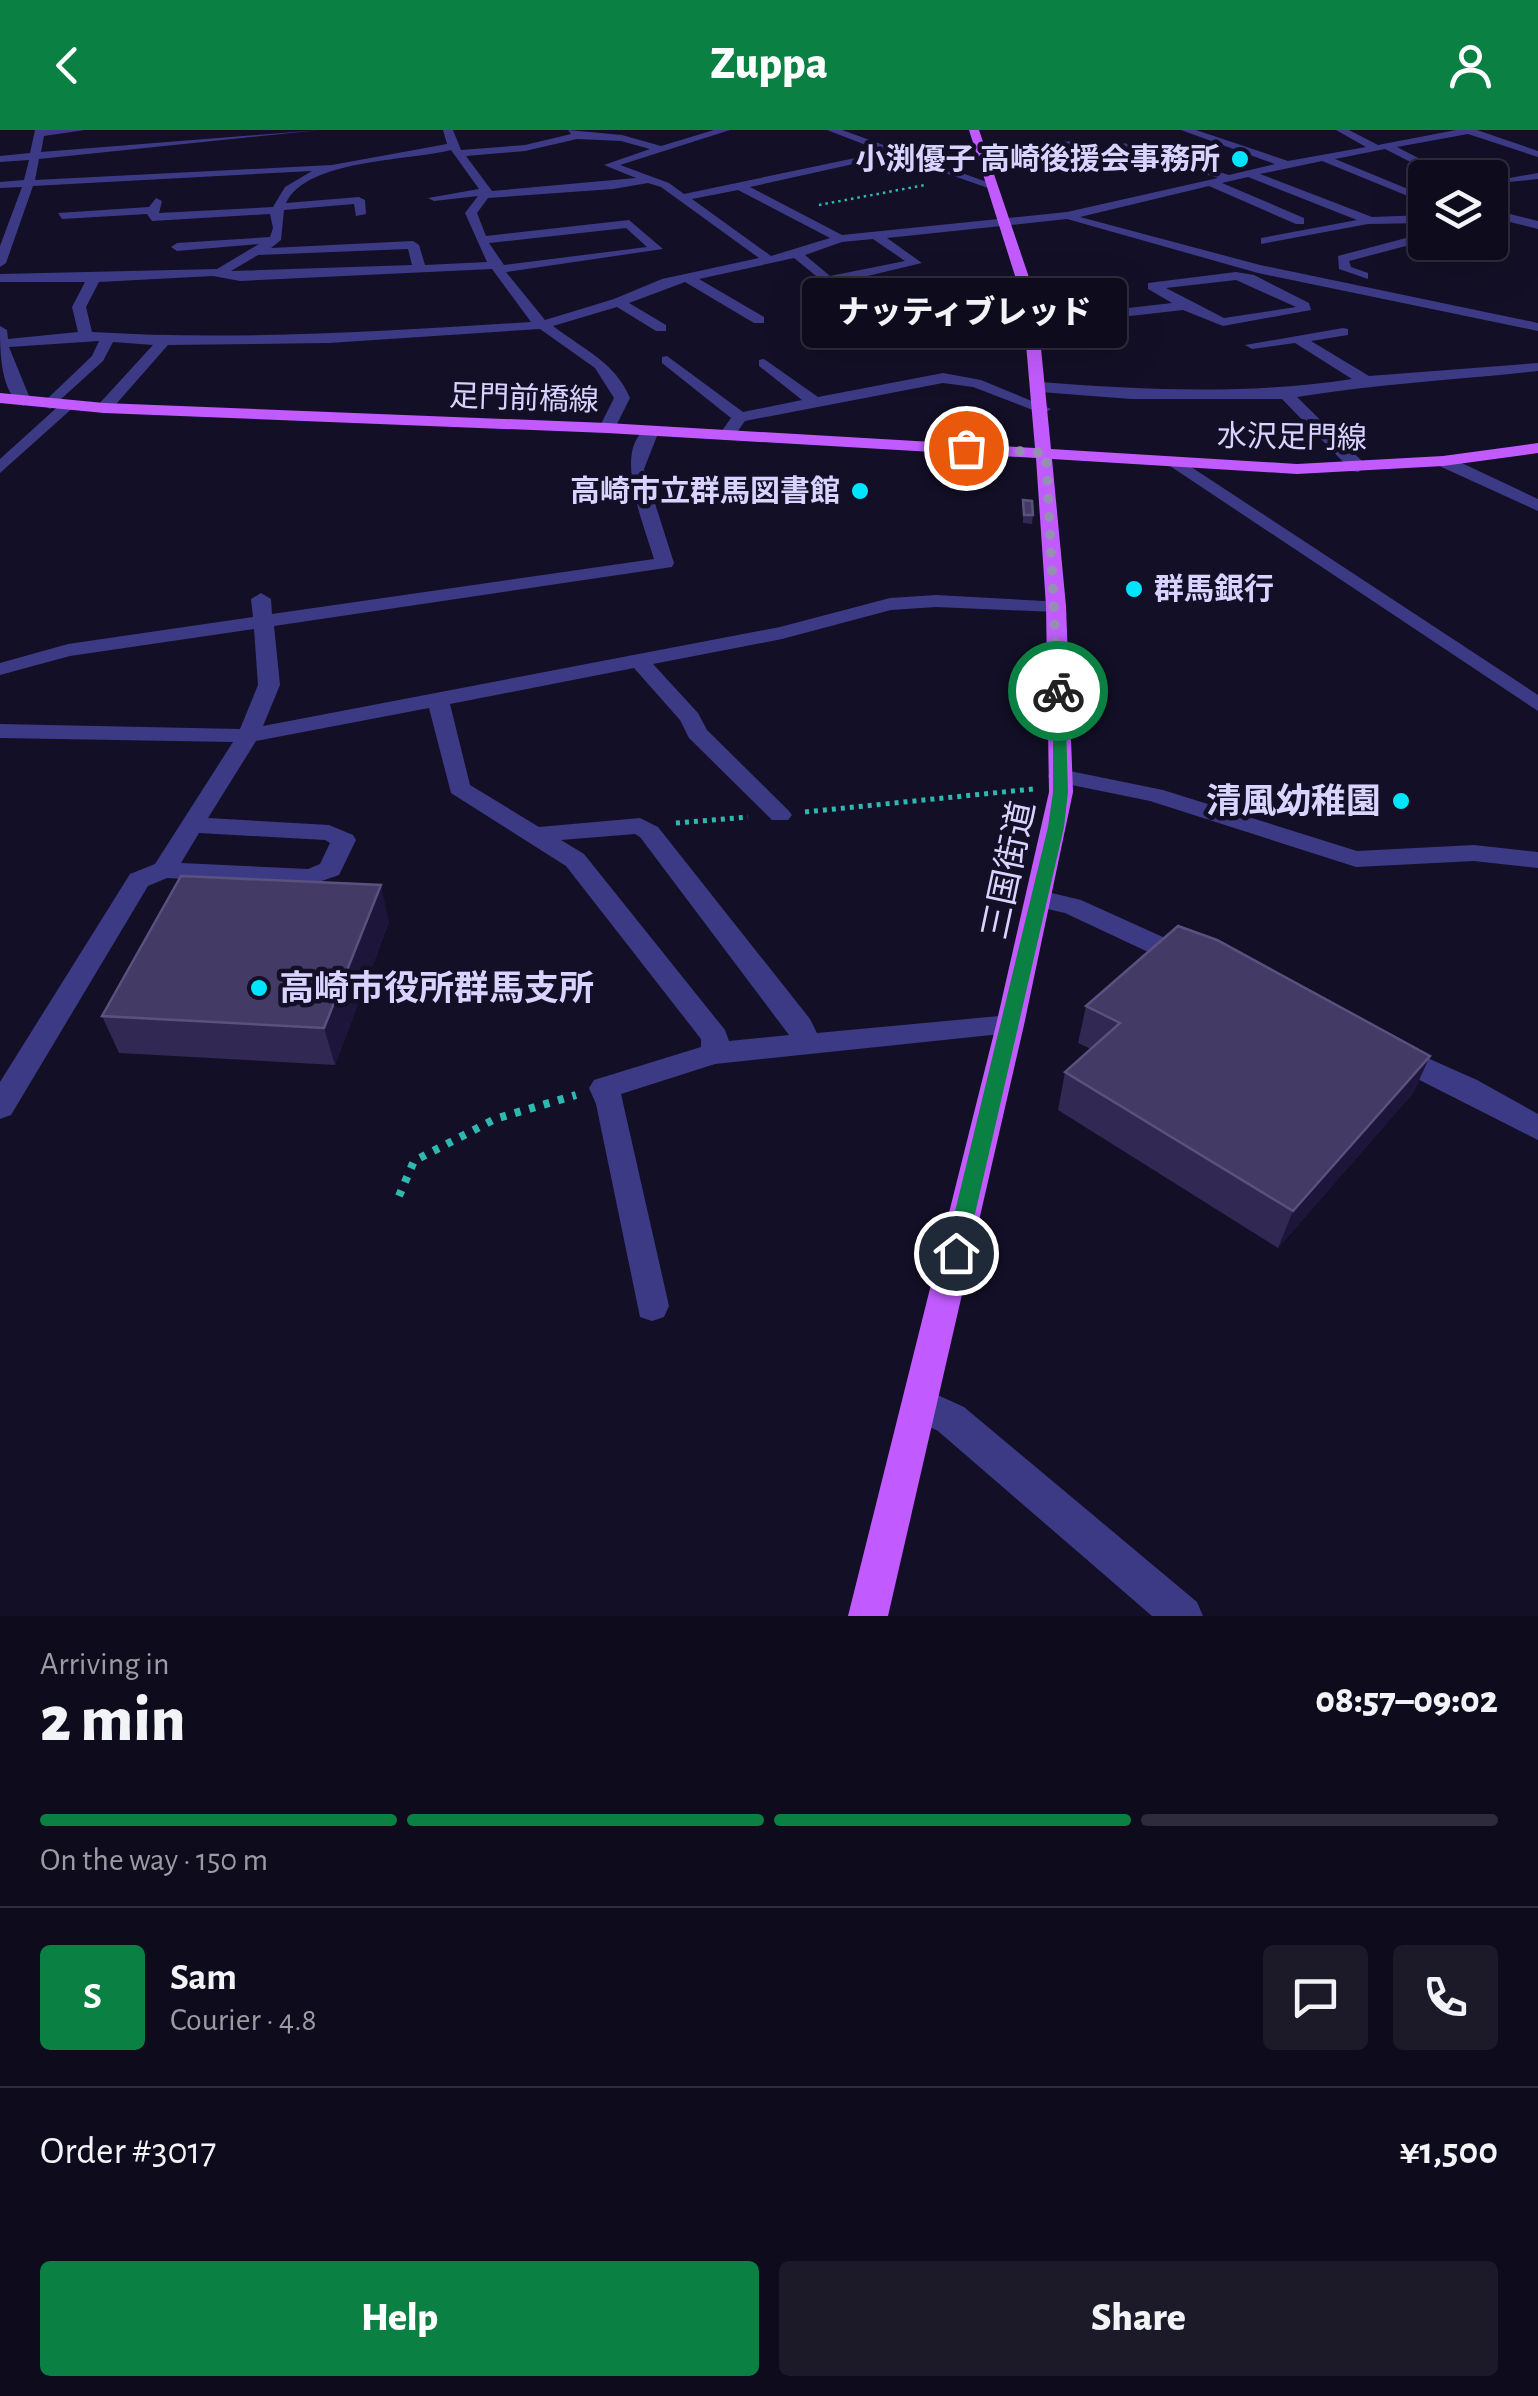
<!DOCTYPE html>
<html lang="en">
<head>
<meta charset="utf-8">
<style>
	:root { --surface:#0e0b1c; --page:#1c1929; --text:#f1f3f6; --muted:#9b9ba3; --line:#2e2b3b; --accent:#0b8043 }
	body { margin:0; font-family:"Alegreya Sans","Noto Sans JP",sans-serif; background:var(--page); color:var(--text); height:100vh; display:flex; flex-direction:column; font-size:38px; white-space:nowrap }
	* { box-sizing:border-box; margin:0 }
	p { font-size:32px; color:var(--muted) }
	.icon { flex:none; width:55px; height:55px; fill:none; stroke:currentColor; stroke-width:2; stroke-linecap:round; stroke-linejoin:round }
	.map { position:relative; height:1486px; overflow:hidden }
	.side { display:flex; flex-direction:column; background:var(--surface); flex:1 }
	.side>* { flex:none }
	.tools { position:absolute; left:1408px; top:30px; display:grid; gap:20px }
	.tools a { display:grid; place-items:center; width:100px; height:100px; border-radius:10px; background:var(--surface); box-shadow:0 10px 40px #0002,0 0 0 2px var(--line); font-size:50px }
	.pin { position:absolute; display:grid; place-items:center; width:85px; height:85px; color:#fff; margin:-42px; border:5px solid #fff; border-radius:50%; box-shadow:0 2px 10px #0007 }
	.courier { position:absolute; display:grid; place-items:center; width:100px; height:100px; margin:-50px; border:8px solid #0b8043; border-radius:50%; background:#fff; color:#222; box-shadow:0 2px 12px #0007 }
	.bubble { position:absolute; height:70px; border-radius:10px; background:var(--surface); box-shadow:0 10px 40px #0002,0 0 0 2px var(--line); font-size:32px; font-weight:800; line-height:70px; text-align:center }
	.headline em { font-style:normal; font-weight:800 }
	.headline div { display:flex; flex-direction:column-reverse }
	.headline { display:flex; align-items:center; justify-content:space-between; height:170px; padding:0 40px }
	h1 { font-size:65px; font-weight:800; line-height:75px }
	.bar { display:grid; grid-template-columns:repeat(4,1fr); gap:15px 10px; align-content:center; height:120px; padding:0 40px }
	.bar i { height:12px; border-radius:8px; background:var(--line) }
	.bar .on { background:var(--accent) }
	.bar p { grid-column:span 4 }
	.line { display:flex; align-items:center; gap:25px; padding:0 40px; border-top:2px solid var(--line) }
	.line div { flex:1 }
	.round { display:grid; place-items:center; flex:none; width:105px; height:105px; border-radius:10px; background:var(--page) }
	.primary-button { display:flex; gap:20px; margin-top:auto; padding:20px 40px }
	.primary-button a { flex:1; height:115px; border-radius:10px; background:var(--accent); color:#fff; font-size:40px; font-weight:800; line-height:115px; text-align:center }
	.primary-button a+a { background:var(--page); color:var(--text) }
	header { display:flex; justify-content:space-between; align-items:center; height:130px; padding:0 40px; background:var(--accent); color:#fff; font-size:45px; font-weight:800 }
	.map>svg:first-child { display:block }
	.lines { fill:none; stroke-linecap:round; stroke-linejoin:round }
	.path-far2 { stroke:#2fb8b0; stroke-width:2.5; stroke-dasharray:2.5 4; stroke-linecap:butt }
	.path-far1 { stroke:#2fb8b0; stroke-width:5; stroke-dasharray:4 5; stroke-linecap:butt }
	.path { stroke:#2fb8b0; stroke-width:8; stroke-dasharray:6 9; stroke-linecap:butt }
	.minor { fill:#3d3a85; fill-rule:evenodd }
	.major { fill:#c25bff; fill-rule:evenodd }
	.wall { fill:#312854 }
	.shaded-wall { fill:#1d163a }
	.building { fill:#433a66; stroke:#5a527e; stroke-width:2.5 }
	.route { fill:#0b8043 }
	.done { stroke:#948fb3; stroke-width:10; stroke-dasharray:0 18 }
	.poi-dot { fill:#00e5ff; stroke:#130f26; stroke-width:4 }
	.labels { text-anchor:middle; stroke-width:9; stroke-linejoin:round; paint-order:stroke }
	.far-poi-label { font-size:30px; font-weight:bold; fill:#d9d4ff; stroke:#130f26; text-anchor:end }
	.far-street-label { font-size:30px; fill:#d9d4ff; stroke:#130f26 }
	.poi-label { font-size:35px; font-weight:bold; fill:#d9d4ff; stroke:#130f26; text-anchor:end }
	.street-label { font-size:35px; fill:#d9d4ff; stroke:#130f26 }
</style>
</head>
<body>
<header><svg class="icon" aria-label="back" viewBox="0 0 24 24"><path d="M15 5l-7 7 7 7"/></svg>Zuppa<svg class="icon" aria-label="person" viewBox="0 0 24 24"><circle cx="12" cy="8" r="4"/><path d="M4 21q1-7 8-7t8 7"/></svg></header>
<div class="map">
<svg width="1538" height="1486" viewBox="0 0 1538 1486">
	<rect width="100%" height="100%" fill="#130f26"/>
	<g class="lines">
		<path class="path-far2" d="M819 75 925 55"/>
		<path class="path-far1" d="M805 682 1033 659
			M676 693 748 687"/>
		<path class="path" d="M399 1066 414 1031 495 989 576 965"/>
		<path class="minor" d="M35 0H85L44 6 41 22 320 0 39 29 35 50 332 35 447 14 443 0H453L461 20 525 15 571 4 568 0 622 5 661 16 714 0H730L620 35 669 53 684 64 884 22 827 0H842L998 56 988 58 894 25 750 57 842 105 1067 82 1218 48 1120 18 1124 13 1229 45 1275 34 1181 0H1196L1288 31 1366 17 1336 0H1349L1378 15 1456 0H1477L1538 21V27L1468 4 1397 17 1457 48H1442L1385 19 1335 29 1425 66V73L1322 31 1260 44 1372 87 1425 85V93L1368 94 1261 114V108L1357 90 1248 47 1222 53 1304 88V94H1296L1209 56 1080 87 1260 135 1538 193V201L1258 143 1067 89 887 108 922 133 838 153 863 173 865 176 858 180 794 128 699 149 764 187V193H754L685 152 629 173 666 195V201H656L617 177 553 196C583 219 615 232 630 268L615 298 607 303 599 298 614 268 595 238 540 199 329 213 168 215 110 281 104 283 96 278 98 275 153 215 113 212 103 231 50 279 42 274 45 271 92 226 99 211 9 217 31 271 23 276C0 263 0 220 0 196L7 200 8 209 78 202 72 177 85 152H0V144L217 139 259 114 177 121 171 117 177 113 270 107 273 98 270 84 152 91 147 84 62 89 58 83 149 77 156 68 162 71 159 83 273 77 285 57 312 41 33 56 6 133 0 137V116L22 57 0 58V52L24 50 29 30 0 32V26L30 23ZM577 9 621 11 650 19 604 35 636 48 492 61 466 26 525 21ZM451 20 479 59 428 68 434 71 478 66 465 83 487 132 425 135 419 115 413 111 271 118 281 110 284 80 354 74 356 86 366 84 365 70 359 67 286 73C307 29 408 31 451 20ZM648 53 661 57 759 128 662 149 614 169 545 190 506 142 663 119 629 90 486 106 477 83 488 68 613 59ZM738 60 830 108 771 126 692 69ZM626 98 647 117 504 135 489 113ZM873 109 905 131 830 146 805 125 842 112ZM408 119 412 135 231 141 258 125ZM492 139 531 192C385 201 239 211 92 202L86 177 99 152 213 146 240 151Z
			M1071 11 1075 16 983 31 978 28 1015 17Z
			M1538 43V49L1509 52 1504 49Z
			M1490 79 1538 91V99L1490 87Z
			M1425 103V111L1349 131 1351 137 1368 143V149L1339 139 1338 126Z
			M1236 142 1254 145 1309 173 1311 180 1223 196 1183 180 1033 197 1026 193 1033 189 1172 173 1148 159V153ZM1236 150 1296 177 1224 188 1166 158Z
			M970 151 1034 165 1036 168 1029 172 965 158 963 155Z
			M1343 198 1348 199V205L1311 211 1369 246 1538 233V241C1457 250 1377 254 1297 267L1364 333 1366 337 1358 342 1352 341 1282 269H1131L1040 262 1032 257 1040 252C1144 260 1249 265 1352 249L1295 213 1252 219 1245 215Z
			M667 226 743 282 802 270 759 236V230L764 229 818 267 943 243 981 250 1051 279 1043 284 973 257 943 253 745 291 733 308 727 310 719 305 731 288 662 233V227Z
			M63 272 76 275 0 343V329Z
			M651 296 659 301 644 339 674 433 672 437 274 496 280 555 263 596 780 497 890 468 936 465 1063 472V480L1056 482 936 477 891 480 782 509 653 534 698 583 707 600 788 680 792 685 788 690H772L689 608 680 590 634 538 450 574 470 655 539 697 640 688 658 697 810 889 817 903 1010 885 1020 888 1024 895 1020 902 715 934 621 964 669 1176 664 1187 652 1191 640 1187 596 974 589 958 594 950 701 917V909L566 736 451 663 429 578 256 611 208 688 329 695 353 705 356 710 339 745 310 755 167 748 148 756 11 985 0 989V952L130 744 155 734 233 612 0 608V594L240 599 258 555 254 499 70 526 0 545V533L68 514 253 487 251 469 261 463 271 469 272 484 654 429C645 397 609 315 651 296ZM199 703 325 710 330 713 320 734 308 739 181 733ZM635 704 640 707 789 905 729 911 725 900 584 724 561 710Z
			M1176 327 1538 565V581L1170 336V328Z
			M1437 327H1449L1538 369V381L1437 335Z
			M1060 639 1163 660 1357 721 1474 715 1538 722V738L1474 731 1356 737 1150 671 1052 651 1048 646 1052 641Z
			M1039 760 1081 770 1196 822 1200 829 1196 836H1178L1065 783 1030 775 1026 769Z
			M1396 914 1477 950 1538 984V1010L1386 933 1382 925 1386 917Z
			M920 1257 964 1277 1197 1472 1203 1486H1152L938 1301 907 1286 902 1274 907 1262Z"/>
		<path class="major" d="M969 0H979L1036 168 1051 319 1297 334 1443 326 1538 313V323L1443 336 1297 344 1052 329 1066 476 1073 662 1024 895 888 1486H848L996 895 1049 662 1046 476 1036 328 607 303 104 283 0 273V263L104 273 607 293 1035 318 1022 168Z"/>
	</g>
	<path class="wall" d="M1023 370 1033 385 1032 394 1023 393Z
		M389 792 335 935 119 923 102 886Z
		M1086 876 1430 926 1413 963 1278 1118 1058 980 1065 942 1091 919 1078 913Z"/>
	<path class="shaded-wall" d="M381 755 389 792 335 935 324 898Z
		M1430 926 1413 963 1278 1118 1293 1081Z"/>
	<path class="building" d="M1023 370 1032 371 1033 385H1024Z
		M181 746 381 755 324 898 102 886Z
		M1178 796 1217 810 1430 926 1293 1081 1065 942 1120 893 1086 876Z"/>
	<path class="route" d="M1053 558 1065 561 1068 662 1064 697 966 1123 956 1132 945 1123 1048 697 1053 662Z"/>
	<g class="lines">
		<path class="done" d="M966 318 1046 323 1058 561"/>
	</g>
	<g class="poi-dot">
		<circle cx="1240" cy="29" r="10"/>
		<circle cx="860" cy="361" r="10"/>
		<circle cx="1134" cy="459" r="10"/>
		<circle cx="1401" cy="671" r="10"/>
		<circle cx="259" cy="858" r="10"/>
	</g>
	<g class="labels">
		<g class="far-poi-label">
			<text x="1220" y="39">小渕優子 高崎後援会事務所</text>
			<text x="840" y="371">高崎市立群馬図書館</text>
			<text x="1154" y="469" text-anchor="start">群馬銀行</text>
		</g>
		<g class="far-street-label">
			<text transform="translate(524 268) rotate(2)" y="10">足門前橋線</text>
			<text transform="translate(1292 307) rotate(1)" y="10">水沢足門線</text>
		</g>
		<g class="poi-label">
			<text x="1381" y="683">清風幼稚園</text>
			<text x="279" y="870" text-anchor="start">高崎市役所群馬支所</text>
		</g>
		<g class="street-label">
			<text transform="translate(1008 740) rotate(-78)" y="12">三国街道</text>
		</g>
	</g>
</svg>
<div class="tools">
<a><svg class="icon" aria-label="layers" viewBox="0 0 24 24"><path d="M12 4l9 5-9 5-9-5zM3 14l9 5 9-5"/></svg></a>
</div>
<div class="pin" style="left:966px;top:318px;background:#ea580c"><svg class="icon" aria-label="bag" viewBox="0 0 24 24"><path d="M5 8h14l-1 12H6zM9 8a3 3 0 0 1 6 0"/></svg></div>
<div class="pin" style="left:956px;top:1123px;background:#1f2937"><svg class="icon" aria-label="home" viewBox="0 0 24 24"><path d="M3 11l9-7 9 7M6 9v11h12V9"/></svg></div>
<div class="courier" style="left:1058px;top:561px"><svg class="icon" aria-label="bike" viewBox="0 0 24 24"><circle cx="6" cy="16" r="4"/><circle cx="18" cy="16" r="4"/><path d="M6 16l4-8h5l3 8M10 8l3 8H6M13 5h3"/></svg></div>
<div class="bubble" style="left:802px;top:148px;width:325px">ナッティブレッド</div>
</div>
<section class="side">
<div class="headline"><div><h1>2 min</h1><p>Arriving in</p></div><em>08:57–09:02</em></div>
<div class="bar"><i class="on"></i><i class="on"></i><i class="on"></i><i></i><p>On the way · 150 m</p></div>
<div class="line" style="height:180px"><b class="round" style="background:var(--accent);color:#fff">S</b><div><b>Sam</b><p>Courier · 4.8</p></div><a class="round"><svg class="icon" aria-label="chat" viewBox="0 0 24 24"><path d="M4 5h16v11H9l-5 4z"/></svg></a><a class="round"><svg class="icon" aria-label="phone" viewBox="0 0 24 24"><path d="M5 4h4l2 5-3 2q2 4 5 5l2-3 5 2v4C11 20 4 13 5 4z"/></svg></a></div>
<div class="line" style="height:130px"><div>Order #3017</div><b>¥1,500</b></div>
<div class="primary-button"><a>Help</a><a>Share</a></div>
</section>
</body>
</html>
